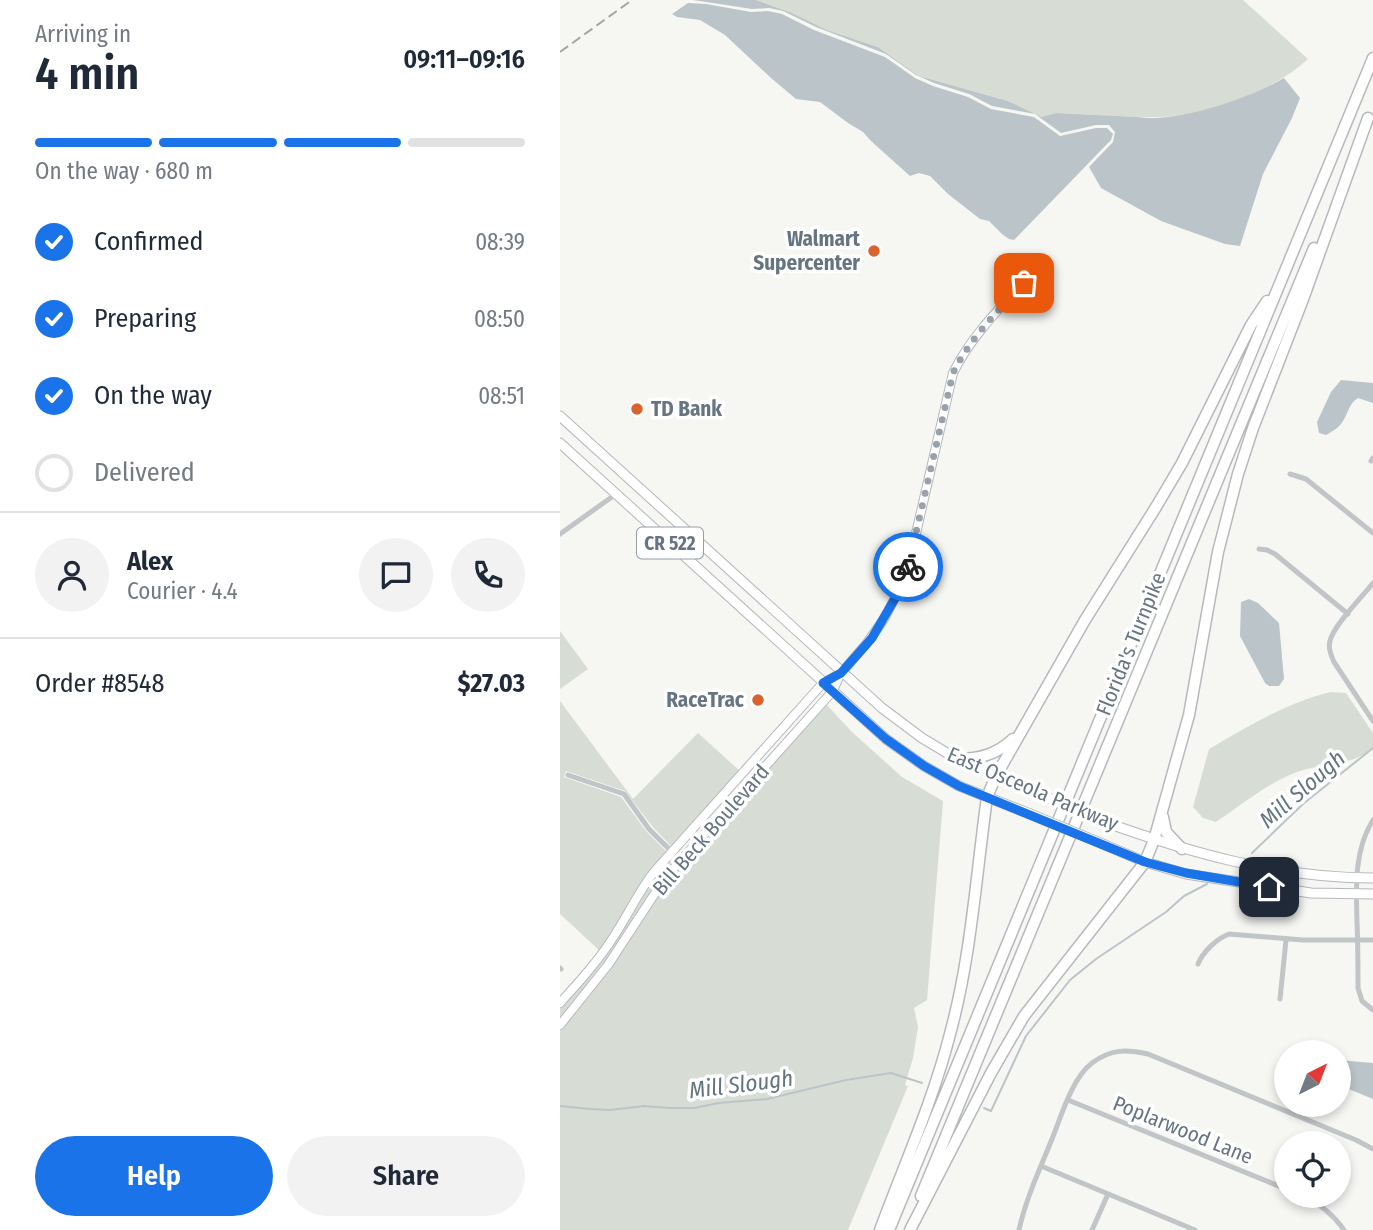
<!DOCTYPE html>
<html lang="en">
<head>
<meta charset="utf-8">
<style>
	:root { --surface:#fff; --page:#f2f2f3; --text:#1f2937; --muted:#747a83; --line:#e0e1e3; --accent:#1a73e8 }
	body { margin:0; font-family:"Fira Sans Condensed",sans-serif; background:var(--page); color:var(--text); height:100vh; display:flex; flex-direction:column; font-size:26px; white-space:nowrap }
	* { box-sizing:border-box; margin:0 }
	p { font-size:23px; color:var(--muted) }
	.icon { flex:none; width:38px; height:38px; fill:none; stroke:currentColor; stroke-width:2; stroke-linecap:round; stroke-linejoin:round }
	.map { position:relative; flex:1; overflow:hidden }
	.side { display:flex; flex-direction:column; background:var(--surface); width:560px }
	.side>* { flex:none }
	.needle { width:46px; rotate:42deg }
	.fabs { position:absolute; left:714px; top:1040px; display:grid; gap:14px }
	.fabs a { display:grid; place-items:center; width:77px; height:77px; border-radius:50%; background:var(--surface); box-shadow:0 4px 10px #0003; font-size:35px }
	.pin { position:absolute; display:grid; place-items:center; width:60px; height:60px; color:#fff; margin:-30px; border-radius:14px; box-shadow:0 4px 10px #0006 }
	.courier { position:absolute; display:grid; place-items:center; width:70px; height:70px; margin:-35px; border:5px solid #1a73e8; border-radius:50%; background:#fff; color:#222; box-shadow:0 2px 9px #0007 }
	.summary em { font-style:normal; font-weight:600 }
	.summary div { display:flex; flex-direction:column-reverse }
	.summary { display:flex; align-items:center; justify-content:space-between; height:119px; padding:0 35px }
	h1 { font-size:46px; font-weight:600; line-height:52px }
	.bar { display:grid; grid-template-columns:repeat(4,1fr); gap:10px 7px; align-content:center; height:84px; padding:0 35px }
	.bar i { height:9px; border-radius:5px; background:var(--line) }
	.bar .selected { background:var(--accent) }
	.bar p { grid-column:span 4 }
	.line { display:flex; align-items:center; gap:18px; padding:0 35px; border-top:2px solid var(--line) }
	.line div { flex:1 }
	.round { display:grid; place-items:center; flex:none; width:74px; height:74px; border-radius:37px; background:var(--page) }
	ol { padding:0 35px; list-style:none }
	li { display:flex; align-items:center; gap:21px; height:77px }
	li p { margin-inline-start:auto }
	li .icon { padding:7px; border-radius:50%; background:var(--accent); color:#fff; stroke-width:4 }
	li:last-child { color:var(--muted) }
	li i { width:38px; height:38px; border:4px solid var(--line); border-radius:50% }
	.primary-button { display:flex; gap:14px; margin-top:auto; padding:14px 35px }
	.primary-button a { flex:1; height:80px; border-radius:42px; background:var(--accent); color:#fff; font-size:28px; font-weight:600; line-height:80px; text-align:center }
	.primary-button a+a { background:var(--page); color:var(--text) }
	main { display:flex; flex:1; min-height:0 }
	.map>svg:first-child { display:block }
	.green { fill:#d7ddd4 }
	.water { fill:#bbc5c9 }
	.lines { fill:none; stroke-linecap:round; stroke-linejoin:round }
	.stream { stroke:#bbc5c9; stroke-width:2 }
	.secondary-casing { stroke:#b4b8bc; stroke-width:10 }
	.primary-casing { stroke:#b5b8bc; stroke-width:11 }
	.highway-casing { stroke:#b6b9bc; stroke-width:13 }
	.street { stroke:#c1c5c8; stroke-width:5 }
	.secondary { stroke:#fff; stroke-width:8 }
	.primary { stroke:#fff; stroke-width:9 }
	.highway { stroke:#fff; stroke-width:10 }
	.rail { stroke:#a3a7ad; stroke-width:2; stroke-dasharray:10 5; stroke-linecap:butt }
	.primary-bridge-casing { stroke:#b5b8bc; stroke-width:11; stroke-linecap:butt }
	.primary-bridge { stroke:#fff; stroke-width:9 }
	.done { stroke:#99a2aa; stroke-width:7; stroke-dasharray:0 12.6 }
	.route { stroke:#1a73e8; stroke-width:9 }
	.poi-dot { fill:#da622f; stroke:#fff; stroke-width:2.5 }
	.labels { text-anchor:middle; stroke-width:7; stroke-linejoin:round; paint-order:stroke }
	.shield { fill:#fff; stroke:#959ea8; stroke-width:2 }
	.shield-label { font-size:19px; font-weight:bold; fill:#677482 }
	.poi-label { font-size:21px; font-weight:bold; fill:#677482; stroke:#fff; text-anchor:end }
	.street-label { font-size:21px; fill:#677482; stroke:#fff }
	.water-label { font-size:23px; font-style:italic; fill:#63757f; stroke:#fff }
</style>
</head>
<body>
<main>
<section class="side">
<div class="summary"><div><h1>4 min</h1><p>Arriving in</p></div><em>09:11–09:16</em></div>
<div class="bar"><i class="selected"></i><i class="selected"></i><i class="selected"></i><i></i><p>On the way · 680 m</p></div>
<ol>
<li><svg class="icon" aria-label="check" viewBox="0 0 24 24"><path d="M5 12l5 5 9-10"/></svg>Confirmed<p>08:39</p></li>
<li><svg class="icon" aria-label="check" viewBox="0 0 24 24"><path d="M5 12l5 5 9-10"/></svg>Preparing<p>08:50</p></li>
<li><svg class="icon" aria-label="check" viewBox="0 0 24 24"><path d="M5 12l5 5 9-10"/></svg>On the way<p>08:51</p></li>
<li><i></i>Delivered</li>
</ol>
<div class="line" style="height:126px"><a class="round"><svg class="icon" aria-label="person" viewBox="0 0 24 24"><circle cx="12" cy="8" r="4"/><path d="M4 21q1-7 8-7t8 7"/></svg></a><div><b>Alex</b><p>Courier · 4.4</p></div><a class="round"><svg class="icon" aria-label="chat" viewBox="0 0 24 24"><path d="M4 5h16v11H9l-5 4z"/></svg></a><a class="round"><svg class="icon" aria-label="phone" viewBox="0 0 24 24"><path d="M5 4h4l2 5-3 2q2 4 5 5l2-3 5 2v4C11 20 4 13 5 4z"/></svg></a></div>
<div class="line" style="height:91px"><div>Order #8548</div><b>$27.03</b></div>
<div class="primary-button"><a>Help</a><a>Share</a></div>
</section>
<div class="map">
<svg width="813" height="1230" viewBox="0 0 813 1230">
	<rect width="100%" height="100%" fill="#f6f6f3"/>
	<path class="green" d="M196 0H683L748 59C712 92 647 116 599 117 591 117 586 118 578 117L496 113 482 117 448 101 359 76 318 47 267 30 232 13Z
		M0 631 28 669 0 689Z
		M771 692 786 693 813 733V748C787 768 768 762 740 771 710 781 683 804 656 822L643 818 633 807 649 749C688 727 727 702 771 692Z
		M0 701 73 799 138 733 180 771 112 847 92 826 65 791 6 771 4 777 61 797 86 831 108 853 79 887 54 931 40 951 0 914Z
		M266 704 292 732 342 777 383 801 367 1000 354 1008 358 1027 353 1058 345 1085 348 1086 288 1230H0V1030L51 966 108 880Z
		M112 857 116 860 46 963 0 1020V1008L25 980 84 890Z"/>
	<path class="water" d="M133 0H196L232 13 267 30 318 47 359 76 448 101 482 117 496 113 578 117C615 124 691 98 724 78L740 98 732 118 703 174 680 246 665 244 601 221 541 188 529 167 553 142 555 132 549 125H536L501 133 475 114 432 106 409 94 374 83 356 75 326 54 256 27 223 11 209 8 192 9Z
		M128 3 146 4 191 12 208 11 222 14 254 30 325 57 355 78 373 86 408 97 431 109 474 117 500 136 536 128H547L553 134 551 140 454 240 449 239 442 234 429 221 420 219 388 194 370 176 359 173 350 176 311 141 303 132 288 123 260 102 236 99 211 78 165 35 140 20 117 17 112 14Z
		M781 380 813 383V403L798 398C788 404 788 415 781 424 777 429 771 432 766 435L759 433 757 422 771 392Z
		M689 599 698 603 719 623 724 679 719 686H709L705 683 680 636 681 602Z
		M779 1060 813 1063V1099L779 1085Z"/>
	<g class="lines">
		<path class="stream" d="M692 853 743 804 813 748
			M0 1106 30 1109 50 1110 84 1106 110 1108H134L159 1103 207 1099 286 1080 331 1073 362 1083
			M424 1108 431 1111 466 1036 510 980 536 959 606 912 624 896 647 884"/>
		<g class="secondary-casing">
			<path id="secondary" d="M0 1003C20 981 40 959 56 933 69 913 79 891 94 872L263 683 281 673
				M0 1025 48 965 105 878 272 692 281 673 307 643 324 619 341 586 348 568 393 373C412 334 445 303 474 271"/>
		</g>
		<g class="primary-casing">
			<path id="primary" d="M0 416 322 708 362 738 397 759 482 795
				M0 443 326 739 364 766 399 786 468 813
				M542 821C630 853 718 878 813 878
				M538 842 585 862 626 874 751 893 813 894"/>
		</g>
		<g class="highway-casing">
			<path id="highway" d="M397 759C419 759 436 755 453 739
				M603 817 606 832 622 849
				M361 1196 754 248
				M320 1230C344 1165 373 1101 390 1034 411 957 416 877 427 797L436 776 525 620 596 507 622 463 691 325 707 301
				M329 1230 813 58
				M350 1230 431 1073 464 1016 585 862 594 840 629 715 658 552 678 474 693 428 742 302 808 118"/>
		</g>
		<path class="street" d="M811 461 813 458
			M730 474 746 479 813 533
			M0 534 56 494
			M699 549 707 550 715 554 788 614
			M813 583C803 596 773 626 770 641 768 648 771 655 774 662L813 721
			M8 775 64 794 89 829 112 852
			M813 820C794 850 796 887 797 922 798 944 798 966 798 988L802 1001 813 1010
			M638 964C643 952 656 939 669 934L743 940H813
			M0 968 1 969
			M720 999 726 940
			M508 1100 726 1189
			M481 1166 635 1230
			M741 1195C759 1203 773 1214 784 1230
			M459 1230C466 1198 480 1169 492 1139 501 1117 512 1078 532 1063 551 1049 566 1049 588 1054L796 1140 813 1149
			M532 1230 548 1194"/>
		<use href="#secondary" class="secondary"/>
		<use href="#primary" class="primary"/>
		<use href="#highway" class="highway"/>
		<path class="rail" d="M0 52 72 0"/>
		<g class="primary-bridge-casing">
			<path id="primary-bridge" d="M482 795 542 821
				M468 813 538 842"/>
		</g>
		<use href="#primary-bridge" class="primary-bridge"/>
	</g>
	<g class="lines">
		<path class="done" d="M348 567 393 373C410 338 438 311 464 283"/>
		<path class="route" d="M348 567 337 595 312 638 281 673 263 683 326 739 364 766 399 786 585 862 626 873 709 887"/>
	</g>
	<g class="poi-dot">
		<circle cx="314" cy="251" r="7"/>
		<circle cx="77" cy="409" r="7"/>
		<circle cx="198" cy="700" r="7"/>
	</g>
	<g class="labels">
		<rect class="shield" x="77" y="527.5" width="66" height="31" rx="5"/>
		<g class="shield-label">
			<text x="110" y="550">CR 522</text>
		</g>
		<g class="poi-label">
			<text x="300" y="246">Walmart<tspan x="300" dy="24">Supercenter</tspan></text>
			<text x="91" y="416" text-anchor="start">TD Bank</text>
			<text x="184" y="707">RaceTrac</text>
		</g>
		<g class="street-label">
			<text transform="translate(571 644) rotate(-68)" y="7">Florida's Turnpike</text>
			<text transform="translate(473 789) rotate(23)" y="7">East Osceola Parkway</text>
			<text transform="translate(151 830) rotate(-49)" y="7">Bill Beck Boulevard</text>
			<text transform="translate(623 1130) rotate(22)" y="7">Poplarwood Lane</text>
		</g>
		<g class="water-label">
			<text transform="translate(742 789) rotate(-41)" y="8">Mill Slough</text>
			<text transform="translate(181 1084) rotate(-7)" y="8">Mill Slough</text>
		</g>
	</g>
</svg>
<div class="fabs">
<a><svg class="needle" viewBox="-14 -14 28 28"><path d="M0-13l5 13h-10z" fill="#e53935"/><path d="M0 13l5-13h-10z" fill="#747a83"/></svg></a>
<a><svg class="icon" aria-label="locate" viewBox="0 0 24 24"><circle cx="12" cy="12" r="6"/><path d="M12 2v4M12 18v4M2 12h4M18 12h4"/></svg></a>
</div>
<div class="pin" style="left:464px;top:283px;background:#ea580c"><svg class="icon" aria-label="bag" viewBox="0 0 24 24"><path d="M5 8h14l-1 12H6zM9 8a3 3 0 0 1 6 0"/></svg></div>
<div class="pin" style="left:709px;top:887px;background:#1f2937"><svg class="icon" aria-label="home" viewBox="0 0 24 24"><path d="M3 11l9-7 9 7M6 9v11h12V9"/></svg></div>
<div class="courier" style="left:348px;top:567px"><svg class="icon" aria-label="bike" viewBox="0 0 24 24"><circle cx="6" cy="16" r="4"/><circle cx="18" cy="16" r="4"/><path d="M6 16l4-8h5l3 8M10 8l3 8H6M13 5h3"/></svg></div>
</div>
</main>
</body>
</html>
